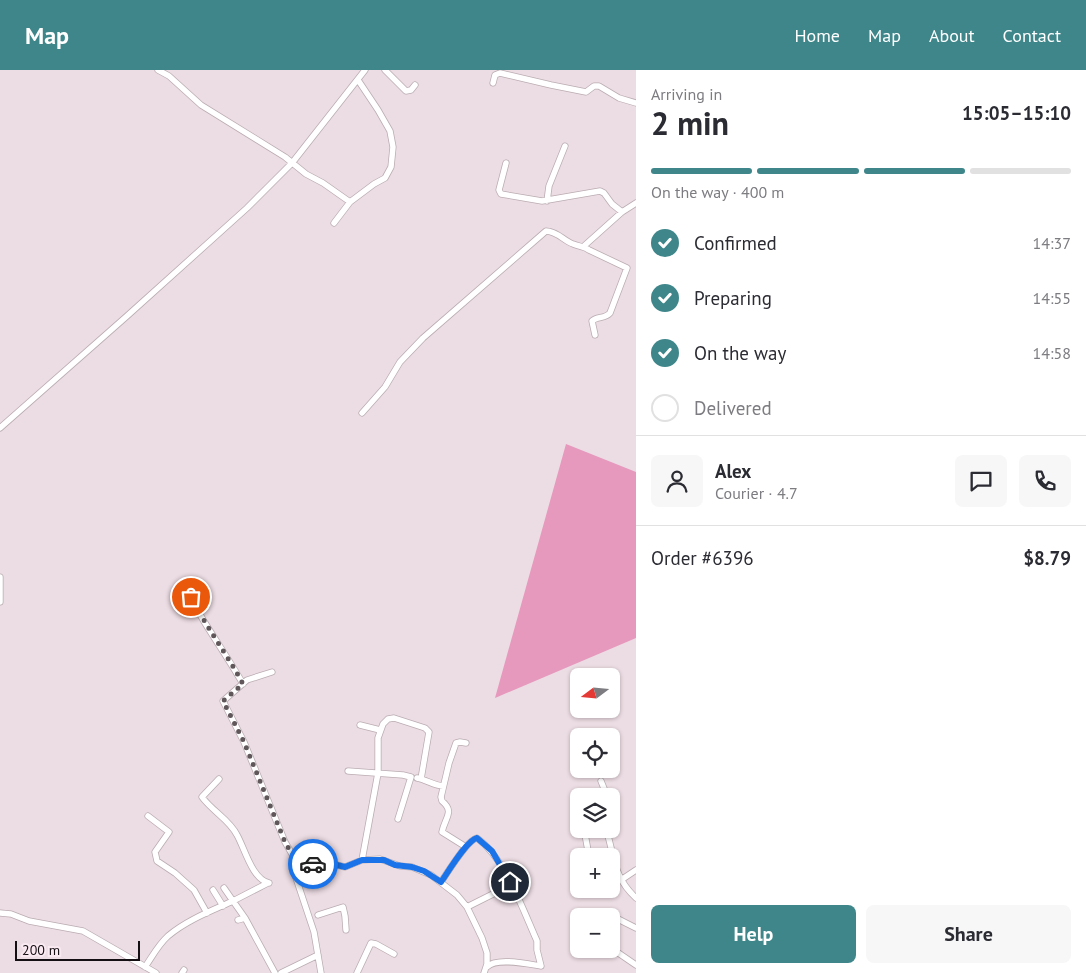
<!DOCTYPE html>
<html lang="en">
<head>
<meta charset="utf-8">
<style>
	:root { --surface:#fff; --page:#f7f7f7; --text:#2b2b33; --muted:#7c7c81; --line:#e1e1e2; --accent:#3e868a }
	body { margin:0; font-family:"PT Sans",sans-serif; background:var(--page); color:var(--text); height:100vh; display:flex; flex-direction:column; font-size:19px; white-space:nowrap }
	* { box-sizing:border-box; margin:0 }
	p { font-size:16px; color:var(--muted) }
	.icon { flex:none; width:28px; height:28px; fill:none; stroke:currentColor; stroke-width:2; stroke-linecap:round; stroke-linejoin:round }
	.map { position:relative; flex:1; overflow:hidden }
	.panel { display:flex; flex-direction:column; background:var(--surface); width:450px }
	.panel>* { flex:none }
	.needle { width:32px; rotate:254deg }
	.buttons { position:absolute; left:570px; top:598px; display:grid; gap:10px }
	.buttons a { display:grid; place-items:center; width:50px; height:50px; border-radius:8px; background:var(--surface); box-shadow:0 1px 4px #0004; font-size:25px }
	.scale { position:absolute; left:15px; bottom:12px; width:125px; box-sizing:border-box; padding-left:5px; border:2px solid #140f12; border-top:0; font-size:14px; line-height:18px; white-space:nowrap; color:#140f12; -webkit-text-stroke:4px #f9e9f0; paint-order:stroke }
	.pin { position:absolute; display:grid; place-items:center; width:42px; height:42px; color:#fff; margin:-21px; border:2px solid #fff; border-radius:50%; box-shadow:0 1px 5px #0007 }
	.courier { position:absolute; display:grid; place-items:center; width:50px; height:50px; margin:-25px; border:4px solid #1a73e8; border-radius:50%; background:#fff; color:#222; box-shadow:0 1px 6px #0007 }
	.headline em { font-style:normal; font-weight:700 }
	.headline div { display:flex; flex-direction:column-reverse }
	.headline { display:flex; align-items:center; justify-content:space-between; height:85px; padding:0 15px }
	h1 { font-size:32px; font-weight:700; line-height:38px }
	.bar { display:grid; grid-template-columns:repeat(4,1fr); gap:8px 5px; align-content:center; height:60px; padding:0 15px }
	.bar i { height:6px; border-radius:4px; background:var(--line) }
	.bar .on { background:var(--accent) }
	.bar p { grid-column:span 4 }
	.line { display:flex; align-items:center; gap:12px; padding:0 15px; border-top:1px solid var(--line) }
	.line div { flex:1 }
	.round { display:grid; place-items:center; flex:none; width:52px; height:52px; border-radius:8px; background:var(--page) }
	ol { padding:0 15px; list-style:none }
	li { display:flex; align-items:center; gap:15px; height:55px }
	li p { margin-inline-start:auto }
	li .icon { padding:5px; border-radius:50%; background:var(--accent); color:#fff; stroke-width:4 }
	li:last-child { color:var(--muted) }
	li i { width:28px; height:28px; border:2px solid var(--line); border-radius:50% }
	.cta { display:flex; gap:10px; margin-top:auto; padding:10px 15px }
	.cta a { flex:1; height:58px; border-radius:8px; background:var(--accent); color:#fff; font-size:20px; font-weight:700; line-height:58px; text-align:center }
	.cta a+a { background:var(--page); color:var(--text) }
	header { display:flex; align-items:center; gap:30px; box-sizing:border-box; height:70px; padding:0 25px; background:var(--accent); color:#fff }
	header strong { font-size:24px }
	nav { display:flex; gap:28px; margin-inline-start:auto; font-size:18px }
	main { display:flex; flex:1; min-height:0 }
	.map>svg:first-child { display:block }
	.green { fill:#e698bd }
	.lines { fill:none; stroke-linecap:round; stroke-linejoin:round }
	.minor-casing { stroke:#baacb2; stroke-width:7 }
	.minor { stroke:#fff; stroke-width:5.5 }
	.done { stroke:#60575b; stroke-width:5; stroke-dasharray:0 9 }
	.route { stroke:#1a73e8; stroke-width:6 }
</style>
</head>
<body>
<header>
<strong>Map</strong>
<nav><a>Home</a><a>Map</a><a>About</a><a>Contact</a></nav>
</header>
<main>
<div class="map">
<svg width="636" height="903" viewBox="0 0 636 903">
	<rect width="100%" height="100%" fill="#ecdce3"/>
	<path class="green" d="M566 374 636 402V568L495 628Z"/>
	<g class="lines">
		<g class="minor-casing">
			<path id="minor" d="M158 0 169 6 201 35 285 87 306 104 323 113 350 132
				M385 0 406 21 411 20 415 15
				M493 13 495 5 500 3 551 15 586 22 594 16H599L619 28 636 33
				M506 93 499 120 501 124 542 131 600 121 604 123 612 134 622 142
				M547 131 549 116 565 76
				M334 153 350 132 374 114 385 108 391 97 393 77 390 61 378 40 358 10
				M584 176 622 142 636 133
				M362 343 385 317 400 292 423 268 546 161C557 161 564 171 573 174 580 177 584 176 589 180L627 198 610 243C605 249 597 246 592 251L595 265
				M0 358 127 246 247 138 292 93 365 0
				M0 507V532
				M184 519C193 529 198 542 205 553 218 574 231 593 243 614
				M272 602 247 610 223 631 244 672 285 772 300 798
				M360 655 380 660
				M348 701 403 705 411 707 398 749
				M417 708C427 710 433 715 443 716
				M219 709 202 727C212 741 230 750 237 765 245 779 252 809 269 813
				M601 711 607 726
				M611 737 615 749 611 752
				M148 746 169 762 155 782 157 791 175 803 194 820 207 843
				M584 759 589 786
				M606 759C615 787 613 807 636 828
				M466 777 442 762C445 747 455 742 442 731L441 727 449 693 456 673 460 672 466 673
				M362 790 378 703V668L383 654 388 649 394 648 425 658 429 662 421 709
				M621 810 636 800
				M441 812C448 802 467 770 477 768 505 788 523 840 537 871V880L541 896C528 894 496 887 487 897
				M224 818 233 831 268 813
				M213 820 223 836
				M467 837 497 822
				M0 843 11 844 29 851 83 861 156 903
				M318 845 343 837 345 846 346 860
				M612 846 636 858
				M238 850 245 848 275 903
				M614 880 636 895
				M145 897C152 887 158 875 168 866 187 850 211 841 233 831L245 848
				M182 903 184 900
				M281 903 318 885
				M321 903 314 862 296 808 300 798 319 792H325L345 797 362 790 380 789 400 796 412 797 431 805 457 825 467 837 482 868 487 883V894L484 903
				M357 903 371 873 376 874 394 884"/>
		</g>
		<use href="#minor" class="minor"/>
	</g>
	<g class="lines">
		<path class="done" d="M191 527C206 557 227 584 243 614L223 631 244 672 285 772 300 798 313 794"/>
		<path class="route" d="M313 794 325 792 345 797 362 790H384L395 795 412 797 424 801 441 812C448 802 467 770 477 768L492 781 510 812"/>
	</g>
</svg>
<div class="buttons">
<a><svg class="needle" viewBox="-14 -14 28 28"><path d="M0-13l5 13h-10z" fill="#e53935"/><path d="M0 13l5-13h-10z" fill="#7c7c81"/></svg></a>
<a><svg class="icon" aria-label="locate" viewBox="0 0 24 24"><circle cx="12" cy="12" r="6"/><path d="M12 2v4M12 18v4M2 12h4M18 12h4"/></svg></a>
<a><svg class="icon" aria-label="layers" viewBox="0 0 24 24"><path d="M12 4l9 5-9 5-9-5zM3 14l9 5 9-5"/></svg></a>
<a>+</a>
<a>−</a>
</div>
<div class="scale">200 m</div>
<div class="pin" style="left:191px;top:527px;background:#ea580c"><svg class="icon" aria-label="bag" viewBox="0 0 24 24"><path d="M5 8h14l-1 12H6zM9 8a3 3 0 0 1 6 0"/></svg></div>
<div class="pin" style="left:510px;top:812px;background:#1f2937"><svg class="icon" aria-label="home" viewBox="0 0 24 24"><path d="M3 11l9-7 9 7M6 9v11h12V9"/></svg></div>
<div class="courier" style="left:313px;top:794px"><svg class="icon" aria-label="car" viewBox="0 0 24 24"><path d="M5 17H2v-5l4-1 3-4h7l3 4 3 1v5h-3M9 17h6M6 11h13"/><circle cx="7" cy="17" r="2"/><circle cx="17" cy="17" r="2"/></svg></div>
</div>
<section class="panel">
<div class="headline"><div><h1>2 min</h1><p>Arriving in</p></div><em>15:05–15:10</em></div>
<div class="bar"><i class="on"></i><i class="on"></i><i class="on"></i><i></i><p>On the way · 400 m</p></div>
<ol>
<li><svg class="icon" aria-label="check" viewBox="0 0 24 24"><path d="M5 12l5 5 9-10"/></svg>Confirmed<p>14:37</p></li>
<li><svg class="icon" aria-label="check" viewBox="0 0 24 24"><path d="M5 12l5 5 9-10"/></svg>Preparing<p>14:55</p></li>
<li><svg class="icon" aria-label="check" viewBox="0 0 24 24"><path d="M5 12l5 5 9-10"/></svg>On the way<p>14:58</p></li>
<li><i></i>Delivered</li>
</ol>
<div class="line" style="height:90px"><a class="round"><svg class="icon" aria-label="person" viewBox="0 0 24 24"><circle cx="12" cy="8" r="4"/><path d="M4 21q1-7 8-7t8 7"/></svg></a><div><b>Alex</b><p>Courier · 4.7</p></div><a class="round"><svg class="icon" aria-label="chat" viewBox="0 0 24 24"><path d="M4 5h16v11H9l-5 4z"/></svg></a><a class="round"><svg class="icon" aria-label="phone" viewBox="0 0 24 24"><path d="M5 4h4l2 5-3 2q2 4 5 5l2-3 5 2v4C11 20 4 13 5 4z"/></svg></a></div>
<div class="line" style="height:65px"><div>Order #6396</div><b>$8.79</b></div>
<div class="cta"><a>Help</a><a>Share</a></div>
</section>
</main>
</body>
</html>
